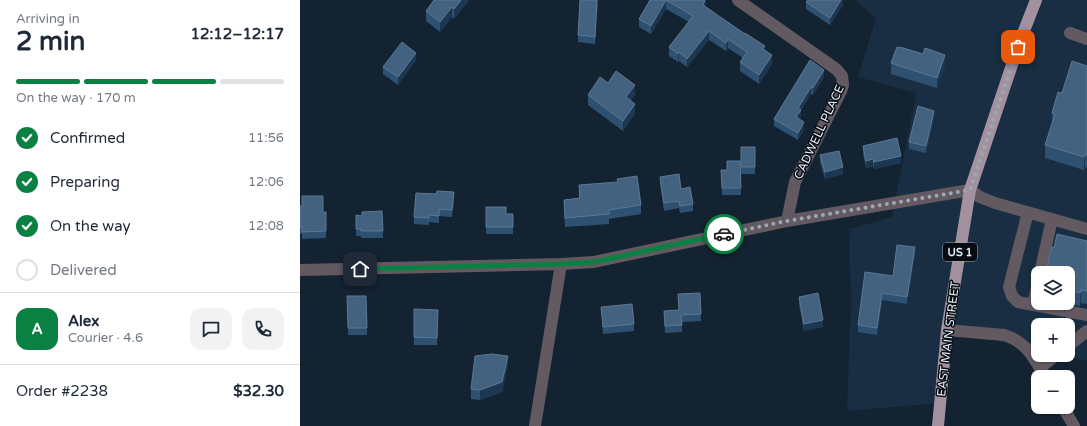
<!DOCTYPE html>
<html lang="en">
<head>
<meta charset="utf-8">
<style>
	:root { --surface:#fff; --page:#f2f2f3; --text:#1f2937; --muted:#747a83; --line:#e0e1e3; --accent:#0b8043 }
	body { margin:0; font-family:"Varela Round",sans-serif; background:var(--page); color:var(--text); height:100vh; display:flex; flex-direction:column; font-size:15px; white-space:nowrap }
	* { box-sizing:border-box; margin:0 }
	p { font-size:13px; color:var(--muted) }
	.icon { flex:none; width:22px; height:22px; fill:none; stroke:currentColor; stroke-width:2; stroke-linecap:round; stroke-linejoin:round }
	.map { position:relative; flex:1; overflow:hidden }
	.drawer { display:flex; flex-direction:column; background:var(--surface); width:300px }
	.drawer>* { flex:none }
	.buttons { position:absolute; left:731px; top:266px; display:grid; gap:8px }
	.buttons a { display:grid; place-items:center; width:44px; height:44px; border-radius:8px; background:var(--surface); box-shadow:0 1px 3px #0004; font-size:20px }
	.pin { position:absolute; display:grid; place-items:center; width:34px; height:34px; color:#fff; margin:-17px; border-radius:8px; box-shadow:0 2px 6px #0006 }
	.courier { position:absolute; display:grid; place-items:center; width:40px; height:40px; margin:-20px; border:3px solid #0b8043; border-radius:50%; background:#fff; color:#222; box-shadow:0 1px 5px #0007 }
	.headline em { font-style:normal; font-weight:800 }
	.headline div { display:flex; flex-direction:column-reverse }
	.headline { display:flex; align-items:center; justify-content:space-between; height:68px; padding:0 16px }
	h1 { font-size:26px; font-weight:800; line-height:30px }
	.bar { display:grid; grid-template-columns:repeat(4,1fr); gap:6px 4px; align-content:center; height:48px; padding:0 16px }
	.bar i { height:5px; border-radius:3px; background:var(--line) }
	.bar .on { background:var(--accent) }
	.bar p { grid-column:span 4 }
	.line { display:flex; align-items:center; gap:10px; padding:0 16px; border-top:1px solid var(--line) }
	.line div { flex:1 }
	.round { display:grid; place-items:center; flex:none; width:42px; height:42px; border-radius:12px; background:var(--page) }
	ol { padding:0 16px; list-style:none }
	li { display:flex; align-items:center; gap:12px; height:44px }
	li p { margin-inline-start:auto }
	li .icon { padding:4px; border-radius:50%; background:var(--accent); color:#fff; stroke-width:4 }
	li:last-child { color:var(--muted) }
	li i { width:22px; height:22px; border:2px solid var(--line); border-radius:50% }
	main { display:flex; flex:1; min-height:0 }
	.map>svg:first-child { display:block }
	.built { fill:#192e42; fill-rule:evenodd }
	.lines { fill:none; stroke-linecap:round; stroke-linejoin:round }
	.minor { stroke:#635961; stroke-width:12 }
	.major { stroke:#a491a0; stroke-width:12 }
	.wall { fill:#2f5171 }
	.shaded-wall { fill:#1c3752 }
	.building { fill:#426280; stroke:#5c7893 }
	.done { stroke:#9ca8b4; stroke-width:4; stroke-dasharray:0 7.2 }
	.route { stroke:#0b8043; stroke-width:5 }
	.labels { text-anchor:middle; stroke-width:3; stroke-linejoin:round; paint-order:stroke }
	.shield { fill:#060c12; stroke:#a2abb4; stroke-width:1 }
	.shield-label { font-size:11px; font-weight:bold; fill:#e5effa }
	.street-label { font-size:12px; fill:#e5effa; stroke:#060c12 }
</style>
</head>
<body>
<main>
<section class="drawer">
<div class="headline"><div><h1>2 min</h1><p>Arriving in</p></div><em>12:12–12:17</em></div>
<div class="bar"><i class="on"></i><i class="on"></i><i class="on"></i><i></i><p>On the way · 170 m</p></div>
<ol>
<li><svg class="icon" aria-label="check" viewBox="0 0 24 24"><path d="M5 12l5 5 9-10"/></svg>Confirmed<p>11:56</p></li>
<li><svg class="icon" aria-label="check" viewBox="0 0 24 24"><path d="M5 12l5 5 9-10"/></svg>Preparing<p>12:06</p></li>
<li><svg class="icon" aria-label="check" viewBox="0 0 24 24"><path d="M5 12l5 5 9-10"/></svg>On the way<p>12:08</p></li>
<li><i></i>Delivered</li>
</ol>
<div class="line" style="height:72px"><b class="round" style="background:var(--accent);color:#fff">A</b><div><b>Alex</b><p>Courier · 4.6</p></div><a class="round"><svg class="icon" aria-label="chat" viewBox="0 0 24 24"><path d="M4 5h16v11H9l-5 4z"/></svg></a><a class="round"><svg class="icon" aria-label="phone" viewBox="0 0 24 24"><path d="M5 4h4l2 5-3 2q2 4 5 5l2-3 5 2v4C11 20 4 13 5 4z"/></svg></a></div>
<div class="line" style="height:52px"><div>Order #2238</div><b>$32.30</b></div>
</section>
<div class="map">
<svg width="787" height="426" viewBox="0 0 787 426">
	<rect width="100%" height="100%" fill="#142332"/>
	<path class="built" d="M555 0H787V361L761 355H768V325H738V350L647 330 640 403 547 411 551 302 549 229 592 217 616 93 558 77 576 18ZM738 273H768V303H738Z"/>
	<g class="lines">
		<path class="minor" d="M438 0 536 69 542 76 543 85 541 91 495 182 487 221
			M770 33 787 39
			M728 212 709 287 712 296 718 302 787 315
			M0 270 261 264 294 262 487 221 670 190 680 197 695 203 787 229
			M740 273 752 219
			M733 305 738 282
			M647 330 704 335C727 342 734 358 745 377
			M768 346 787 331
			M740 368 756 355
			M763 407 774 426
			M235 426 261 264"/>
		<path class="major" d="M638 426 647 330 670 190 720 41 736 0"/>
	</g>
	<path class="wall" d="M134 0H169L154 19 152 17 140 32 126 21V11Z
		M298 0 295 44 278 42V35Z
		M350 0H405L406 7 465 51 472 64 459 84 440 71V62L443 58 428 48 426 51 409 40 387 67 379 61 378 62 369 56V47L389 22 366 9 351 34 339 27V19Z
		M543 0V5L530 25 506 9V2Z
		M116 60 98 85 83 74V67Z
		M510 60 524 77 513 95 511 94 501 110V117L499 119 504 129 498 140 474 126V119Z
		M591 63 645 65 637 88 591 74Z
		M787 66V168L785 167 784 170 745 158V145L752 125V113L762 93Z
		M288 95H335L331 100 335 114 323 131 288 105Z
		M634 118 626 153 609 149V142Z
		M563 146 601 163 574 169 573 166 566 168 563 153Z
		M441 147H455V174H441Z
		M520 155 543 174 525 179 520 162Z
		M440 161 441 195H422L421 170H427Z
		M360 177 381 189 393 204V211L380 213 379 208 364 211 360 184Z
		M317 179 341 205V214L309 219V224L265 227 264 209V200L279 198V185L317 182Z
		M154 200 152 217 139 216V223L129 222V225L114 224V217Z
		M0 206 23 212H26V238L2 239V234H0Z
		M186 207 206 214H213V234H186Z
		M82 211 83 238H61V236H56V215L62 216Z
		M787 241V304L781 303 780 306 767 303H768V273H746V271Z
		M615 254 607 304 582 300 577 335 558 332V325L593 276Z
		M378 294 401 314V321L382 322V332L365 333 364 311 379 310Z
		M47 296H66L67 335H48Z
		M499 297 523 327 504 331 499 304Z
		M301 307 334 324V331L303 334Z
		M114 309 138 310 137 345H114Z
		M208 366 202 392 180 400 171 399V389Z"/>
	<path class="shaded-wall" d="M161 0H169L154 19V9Z
		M297 0H298L295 44V37Z
		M366 0V9L351 34V26Z
		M406 0V9L403 5Z
		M541 0H543V5L530 25V18Z
		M152 7V17L140 32V22Z
		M409 31V40L387 67V59Z
		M428 39V48L426 51V43Z
		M379 52V61L378 62V54Z
		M116 53V60L98 85V77Z
		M472 55V64L459 84V75Z
		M645 55V65L637 88V78Z
		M524 70V77L513 95V88Z
		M335 85V95L326 107V97Z
		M511 87V94L501 110V117L496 124V117L498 108Z
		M335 104V114L323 131V121Z
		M634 111V118L626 153V146Z
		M504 122V129L498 140V133Z
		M785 154V167L784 170V157Z
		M601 156V163L574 169V162Z
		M573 159V166L566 168V161Z
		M543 167V174L525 179V172Z
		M615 247V254L607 304V297Z
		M781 290V303L780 306V293Z
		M582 293V300L577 335V328Z
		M523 320V327L504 331V324Z
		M208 356V366L202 392 180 400V390Z"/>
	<path class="building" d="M134 0H161L154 9 152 7 140 22 126 11Z
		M280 0H297L295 37 278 35Z
		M350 0H405L403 5 445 34V33L465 46 463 49 472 55 459 75 440 62 447 52 428 39 426 43 409 31 387 59 379 52 378 54 369 47 393 16 366 0 351 26 339 19Z
		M508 0H541L530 18 506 2Z
		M102 42 116 53 98 77 83 67Z
		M597 47 599 48 600 47 623 54 625 48 645 55 637 78 591 63Z
		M510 60 524 70 513 88 511 87 498 108 501 110 496 117 504 122 498 133 474 119Z
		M772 61 787 66V155L785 154 784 157 745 145 755 114 752 113 758 92 762 93Z
		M316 71 335 85 326 97 335 104 323 121 288 95 300 77 308 83Z
		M618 106 634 111 626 146 609 142Z
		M597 138 601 156 574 162 573 159 566 161 563 146Z
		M441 147H455V167H441Z
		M539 151 543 167 525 172 520 155Z
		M427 161H440L441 188H422L421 170H427Z
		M379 174 381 189 390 187 393 204 380 206 379 201 364 203 360 177Z
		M337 176 341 205 309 210V214L265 218 264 200 280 198 279 185 318 182 317 179Z
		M137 191 154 192 152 210 139 209V216L129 215V218L114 217 116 193 136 194Z
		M2 196H23V212H26V231L2 232V226L0 227V206H2Z
		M186 207H206V214H213V227H186Z
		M82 211 83 231H61V229H56V215L62 216V212Z
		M757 234 787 241V291L781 290 780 293 768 290V273H748V272L746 271 752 247 754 248Z
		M597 245 615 247 607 297 582 293 577 328 558 325 565 272 593 276Z
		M400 293 401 314 381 315 382 325 365 326 364 311 379 310 378 294Z
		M518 293 523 320 504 324 499 297Z
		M47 296H66L67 328H48Z
		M332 304 334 324 303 327 301 307Z
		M114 309 138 310 137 338 114 337Z
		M192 354 208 356 202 382 180 390 171 389 175 356Z"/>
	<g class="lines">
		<path class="done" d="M424 234 487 221 670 190 718 47"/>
		<path class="route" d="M60 269 261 264 294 262 424 234"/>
	</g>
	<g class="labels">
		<rect class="shield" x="643" y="243" width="34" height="18" rx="3"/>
		<g class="shield-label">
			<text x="660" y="256">US 1</text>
		</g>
		<g class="street-label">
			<text transform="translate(519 132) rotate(-65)" y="4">CADWELL PLACE</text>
			<text transform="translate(648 339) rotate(-83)" y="4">EAST MAIN STREET</text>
		</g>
	</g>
</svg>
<div class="buttons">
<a><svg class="icon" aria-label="layers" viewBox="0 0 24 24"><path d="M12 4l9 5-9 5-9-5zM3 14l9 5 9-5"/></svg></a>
<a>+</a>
<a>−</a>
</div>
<div class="pin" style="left:718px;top:47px;background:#ea580c"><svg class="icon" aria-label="bag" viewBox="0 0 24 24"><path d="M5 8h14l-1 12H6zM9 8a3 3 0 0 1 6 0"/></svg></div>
<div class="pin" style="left:60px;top:269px;background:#1f2937"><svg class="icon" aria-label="home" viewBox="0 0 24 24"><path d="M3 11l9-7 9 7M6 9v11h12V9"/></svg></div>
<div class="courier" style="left:424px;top:234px"><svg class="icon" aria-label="car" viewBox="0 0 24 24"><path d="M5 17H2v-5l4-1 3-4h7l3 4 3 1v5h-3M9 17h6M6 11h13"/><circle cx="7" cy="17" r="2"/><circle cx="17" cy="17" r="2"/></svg></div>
</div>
</main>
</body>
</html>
